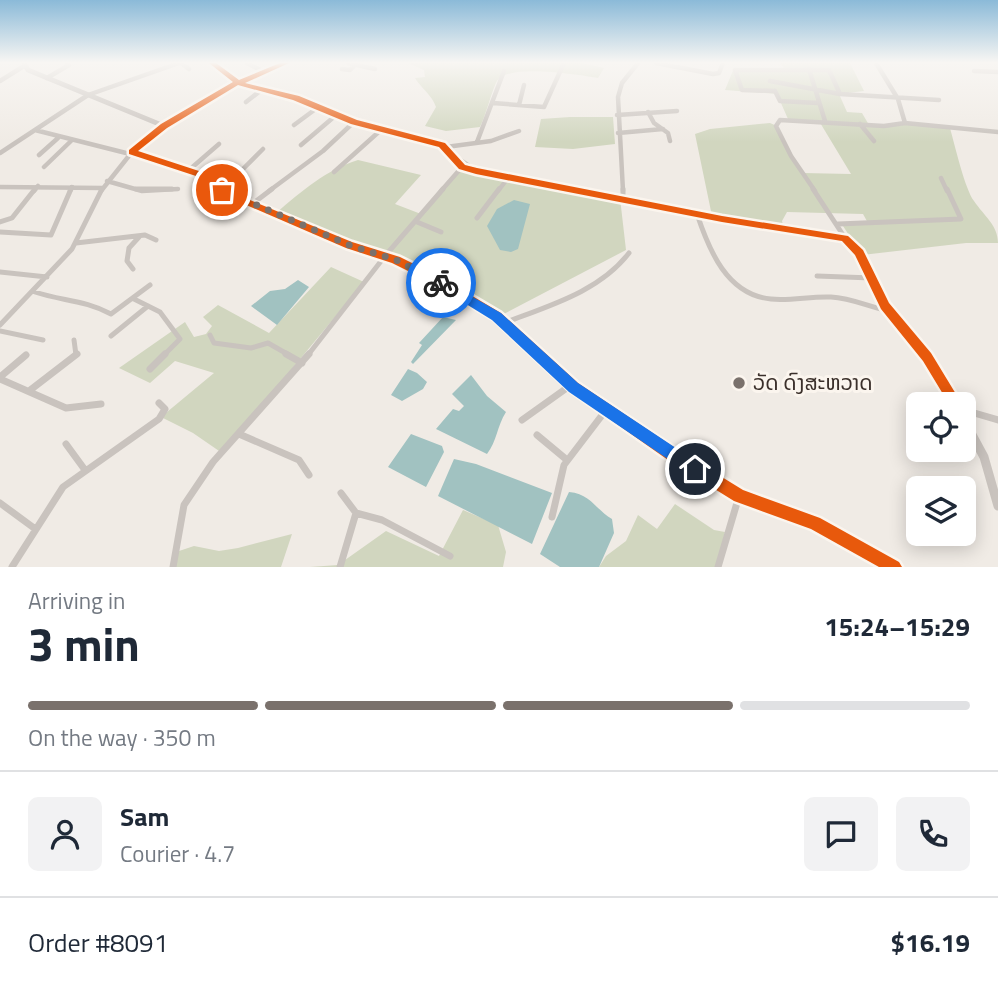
<!DOCTYPE html>
<html lang="en">
<head>
<meta charset="utf-8">
<style>
	:root { --surface:#fff; --page:#f2f2f3; --text:#1f2937; --muted:#747a83; --line:#e0e1e3; --accent:#7a716c }
	body { margin:0; font-family:"Titillium Web","Noto Sans Lao",sans-serif; background:var(--page); color:var(--text); height:100vh; display:flex; flex-direction:column; font-size:26px; white-space:nowrap }
	* { box-sizing:border-box; margin:0 }
	p { font-size:23px; color:var(--muted) }
	.icon { flex:none; width:38px; height:38px; fill:none; stroke:currentColor; stroke-width:2; stroke-linecap:round; stroke-linejoin:round }
	.map { position:relative; height:567px; overflow:hidden }
	.sheet { display:flex; flex-direction:column; background:var(--surface); flex:1 }
	.sheet>* { flex:none }
	.tools { position:absolute; left:906px; top:392px; display:grid; gap:14px }
	.tools a { display:grid; place-items:center; width:70px; height:70px; border-radius:10px; background:var(--surface); box-shadow:0 4px 18px #0003; font-size:35px }
	.pin { position:absolute; display:grid; place-items:center; width:60px; height:60px; color:#fff; margin:-30px; border:4px solid #fff; border-radius:50%; box-shadow:0 2px 7px #0007 }
	.courier { position:absolute; display:grid; place-items:center; width:70px; height:70px; margin:-35px; border:5px solid #1a73e8; border-radius:50%; background:#fff; color:#222; box-shadow:0 2px 9px #0007 }
	.overview em { font-style:normal; font-weight:700 }
	.overview div { display:flex; flex-direction:column-reverse }
	.overview { display:flex; align-items:center; justify-content:space-between; height:119px; padding:0 28px }
	h1 { font-size:46px; font-weight:700; line-height:52px }
	.bar { display:grid; grid-template-columns:repeat(4,1fr); gap:10px 7px; align-content:center; height:84px; padding:0 28px }
	.bar i { height:9px; border-radius:5px; background:var(--line) }
	.bar .active { background:var(--accent) }
	.bar p { grid-column:span 4 }
	.line { display:flex; align-items:center; gap:18px; padding:0 28px; border-top:2px solid var(--line) }
	.line div { flex:1 }
	.round { display:grid; place-items:center; flex:none; width:74px; height:74px; border-radius:10px; background:var(--page) }
	.map>svg:first-child { display:block }
	.green { fill:#d1d6bf }
	.water { fill:#a1c2c1 }
	.lines { fill:none; stroke-linecap:round; stroke-linejoin:round }
	.minor-far2 { stroke:#c9c3be; stroke-width:4.5 }
	.minor-far1 { stroke:#c9c3be; stroke-width:5 }
	.minor { stroke:#c9c3be; stroke-width:7 }
	.tertiary-far2 { stroke:#c9c3be; stroke-width:5 }
	.tertiary-far1 { stroke:#c9c3be; stroke-width:7 }
	.tertiary { stroke:#c9c3be; stroke-width:9 }
	.cycleway-casing { stroke:#fbf5ee; stroke-width:5 }
	.cycleway { fill:#e8590c; fill-rule:evenodd }
	.route { fill:#1a73e8 }
	.done { stroke:#7a716c; stroke-width:7; stroke-dasharray:0 12.6 }
	.poi-dot { fill:#7a716c; stroke:#fbf5ee; stroke-width:2.5 }
	.labels { text-anchor:middle; stroke-width:6; stroke-linejoin:round; paint-order:stroke }
	.poi-label { font-size:21px; fill:#3b302b; stroke:#fbf5ee; text-anchor:start }
</style>
</head>
<body>
<div class="map">
<svg width="998" height="567" viewBox="0 0 998 567">
	<rect width="100%" height="100%" fill="#f0ebe5"/>
	<path class="green" d="M408 63H582L604 68 598 78C580 75 507 63 497 81 492 90 486 115 480 127L446 131 425 126 436 107C432 95 421 88 415 78L425 77 424 70Z
		M780 63H872H850L864 91 839 94 847 112 862 113 869 125 906 124 950 128C955 146 965 189 974 201 984 216 998 225 998 243H966L862 255 843 226 868 223 863 214 787 212 782 221 783 225 712 216 695 134 710 129 770 123 777 126 802 173 851 174 819 121 788 119 777 94 725 90 734 68 785 69Z
		M570 117H613L615 144 573 149 535 147 541 119Z
		M358 160 421 175 395 204 421 214 463 166 620 198 626 250 500 316 440 281 276 213C302 191 326 170 358 160Z
		M331 267 364 282 222 453 193 433 161 417 214 373 175 361 150 383 119 368 185 322 194 337 206 334 212 326 203 317 218 305 269 333Z
		M675 504 714 530 725 532 716 567H599L606 556 626 541 638 515 657 529Z
		M463 510 498 525 506 552 503 567H310L338 565 386 531 439 556Z
		M292 534 281 567H173L176 552 194 546 219 551 238 548Z"/>
	<path class="water" d="M514 200 530 204 518 249 511 252 500 250 487 226 497 209Z
		M298 280 309 287 277 325 251 306 270 291 285 289Z
		M443 317 456 320 413 364 411 362 422 345 419 343Z
		M408 369 417 373 427 382 423 389 402 401 391 395Z
		M471 375 487 396 506 412C497 426 497 441 487 454L436 429 453 409 459 411 464 406 452 394Z
		M411 434 442 446 444 452 426 487 388 467Z
		M454 459 476 464 552 493 532 544 438 496Z
		M569 492C591 494 595 509 612 519L614 533 599 567H560L540 554Z"/>
	<g class="lines">
		<path class="minor-far2" d="M181 63 189 69
			M212 63 238 83
			M247 63 264 72 286 63
			M348 63 375 69
			M413 63H416
			M656 63 713 74 719 73 723 63
			M876 63 898 99 905 123
			M342 69 350 70 355 65
			M809 69 825 121
			M974 71 998 72
			M47 78 69 65 67 63
			M0 81 24 66
			M770 81 840 94 939 100
			M775 91 742 90 735 70H829L840 94
			M775 91 780 101 818 103
			M246 102 264 88
			M493 103 544 107 564 63
			M519 105 524 85
			M648 112 654 123 668 133 670 141
			M617 115 677 111
			M860 124 874 141
			M294 125 317 108
			M164 126 132 152 202 175 229 191
			M35 130 130 154
			M618 133 663 129
			M477 142 504 71
			M301 145 335 116
			M446 147 491 141 519 131
			M0 153 88 95 179 63
			M39 155 58 138
			M44 167 71 141
			M189 170 219 144
			M334 172 382 129
			M941 178 947 191
			M107 181 142 191 178 189
			M0 187 103 188
			M222 190 263 149
			M34 191 38 186
			M70 191 72 187
			M101 191 132 152
			M269 191 323 151 354 122
			M441 191 462 167
			M498 191 508 178
			M623 191 618 97 622 83 638 63
			M815 191 791 156 776 126 780 120 884 126 905 123 998 132"/>
		<path class="minor-far1" d="M136 189H172
			M226 189 247 202 349 245 396 260 438 281 497 316 540 355
			M623 189V199
			M813 189 845 238
			M252 204 272 189
			M697 214C709 250 727 295 771 299 791 301 811 296 831 297 851 298 870 307 889 311
			M477 218 499 189
			M0 222 12 218 35 189
			M417 222 441 232
			M838 224 961 219 947 189
			M0 232 51 235 71 189
			M76 243 145 235 156 240
			M133 269 127 261 129 248 139 237
			M0 272 47 277
			M817 276 872 278
			M35 292C62 301 85 300 111 314L150 285
			M134 299 160 312 180 339 164 355
			M504 323C548 306 599 292 629 253
			M0 325 72 249 102 189
			M0 331 43 340
			M210 335 214 343 251 348 268 343 289 355
			M111 336 148 306
			M74 340 76 355
			M308 355 385 256 443 189"/>
		<path class="minor" d="M286 354 302 363
			M538 354 574 387 739 496 815 523 894 567
			M150 369 165 354
			M0 377 26 355
			M0 379 66 408 101 404
			M29 391 77 354
			M964 410 998 420
			M522 420 571 385
			M239 434 299 460 309 475
			M537 435 567 460
			M66 444 85 470
			M0 503 34 528
			M356 513 382 520 450 556
			M552 517 564 465 606 410
			M12 567 63 487 159 419 165 409 159 403
			M173 567 184 505 213 462 309 354
			M340 567 356 513 341 493
			M718 567 739 496"/>
		<path class="tertiary-far2" d="M24 63 28 70 164 126 228 87 264 72
			M238 83 268 89 355 122 433 141 476 171 579 191"/>
		<path class="tertiary-far1" d="M570 189 722 219 845 238 859 253 885 306 926 355"/>
		<path class="tertiary" d="M924 354 956 404
			M964 420 984 457 998 506"/>
		<g class="cycleway-casing">
			<path id="cycleway" d="M209 63H216L239 80 280 63H289L245 83 299 96 357 120 445 143 465 165 477 168 722 216 848 236 863 250 889 303 931 353 962 404H949L923 361 881 309 855 255 842 241 722 222 476 174 459 169 439 147 351 124 293 100 238 85 167 128 138 151 205 173 250 200 352 242 400 257 442 278 501 313 578 383 678 450 743 490 820 518 899 562 902 567H879L811 529 734 501 668 460 570 391 493 319 434 284 392 263 346 248 244 204 199 177 129 154V150L161 124 233 82Z"/>
		</g>
		<use href="#cycleway" class="cycleway"/>
	</g>
	<linearGradient id="sky" x2="0" y2="1"><stop stop-color="#8bbad8"/><stop offset="0.44" stop-color="#f8f6f3"/><stop offset="1" stop-color="#f8f6f3" stop-opacity="0"/></linearGradient>
	<rect width="998" height="142" fill="url(#sky)"/>
	<path class="route" d="M441 279 501 313 578 383 700 464V474H690L569 392 492 320 437 286 435 283Z"/>
	<g class="lines">
		<path class="done" d="M222 190 349 245 396 260 441 283"/>
	</g>
	<circle class="poi-dot" cx="739" cy="383" r="7"/>
	<g class="labels">
		<g class="poi-label">
			<text x="753" y="390">ວັດ ດົງສະຫວາດ</text>
		</g>
	</g>
</svg>
<div class="tools">
<a><svg class="icon" aria-label="locate" viewBox="0 0 24 24"><circle cx="12" cy="12" r="6"/><path d="M12 2v4M12 18v4M2 12h4M18 12h4"/></svg></a>
<a><svg class="icon" aria-label="layers" viewBox="0 0 24 24"><path d="M12 4l9 5-9 5-9-5zM3 14l9 5 9-5"/></svg></a>
</div>
<div class="pin" style="left:222px;top:190px;background:#ea580c"><svg class="icon" aria-label="bag" viewBox="0 0 24 24"><path d="M5 8h14l-1 12H6zM9 8a3 3 0 0 1 6 0"/></svg></div>
<div class="pin" style="left:695px;top:469px;background:#1f2937"><svg class="icon" aria-label="home" viewBox="0 0 24 24"><path d="M3 11l9-7 9 7M6 9v11h12V9"/></svg></div>
<div class="courier" style="left:441px;top:283px"><svg class="icon" aria-label="bike" viewBox="0 0 24 24"><circle cx="6" cy="16" r="4"/><circle cx="18" cy="16" r="4"/><path d="M6 16l4-8h5l3 8M10 8l3 8H6M13 5h3"/></svg></div>
</div>
<section class="sheet">
<div class="overview"><div><h1>3 min</h1><p>Arriving in</p></div><em>15:24–15:29</em></div>
<div class="bar"><i class="active"></i><i class="active"></i><i class="active"></i><i></i><p>On the way · 350 m</p></div>
<div class="line" style="height:126px"><a class="round"><svg class="icon" aria-label="person" viewBox="0 0 24 24"><circle cx="12" cy="8" r="4"/><path d="M4 21q1-7 8-7t8 7"/></svg></a><div><b>Sam</b><p>Courier · 4.7</p></div><a class="round"><svg class="icon" aria-label="chat" viewBox="0 0 24 24"><path d="M4 5h16v11H9l-5 4z"/></svg></a><a class="round"><svg class="icon" aria-label="phone" viewBox="0 0 24 24"><path d="M5 4h4l2 5-3 2q2 4 5 5l2-3 5 2v4C11 20 4 13 5 4z"/></svg></a></div>
<div class="line" style="height:91px"><div>Order #8091</div><b>$16.19</b></div>
</section>
</body>
</html>
